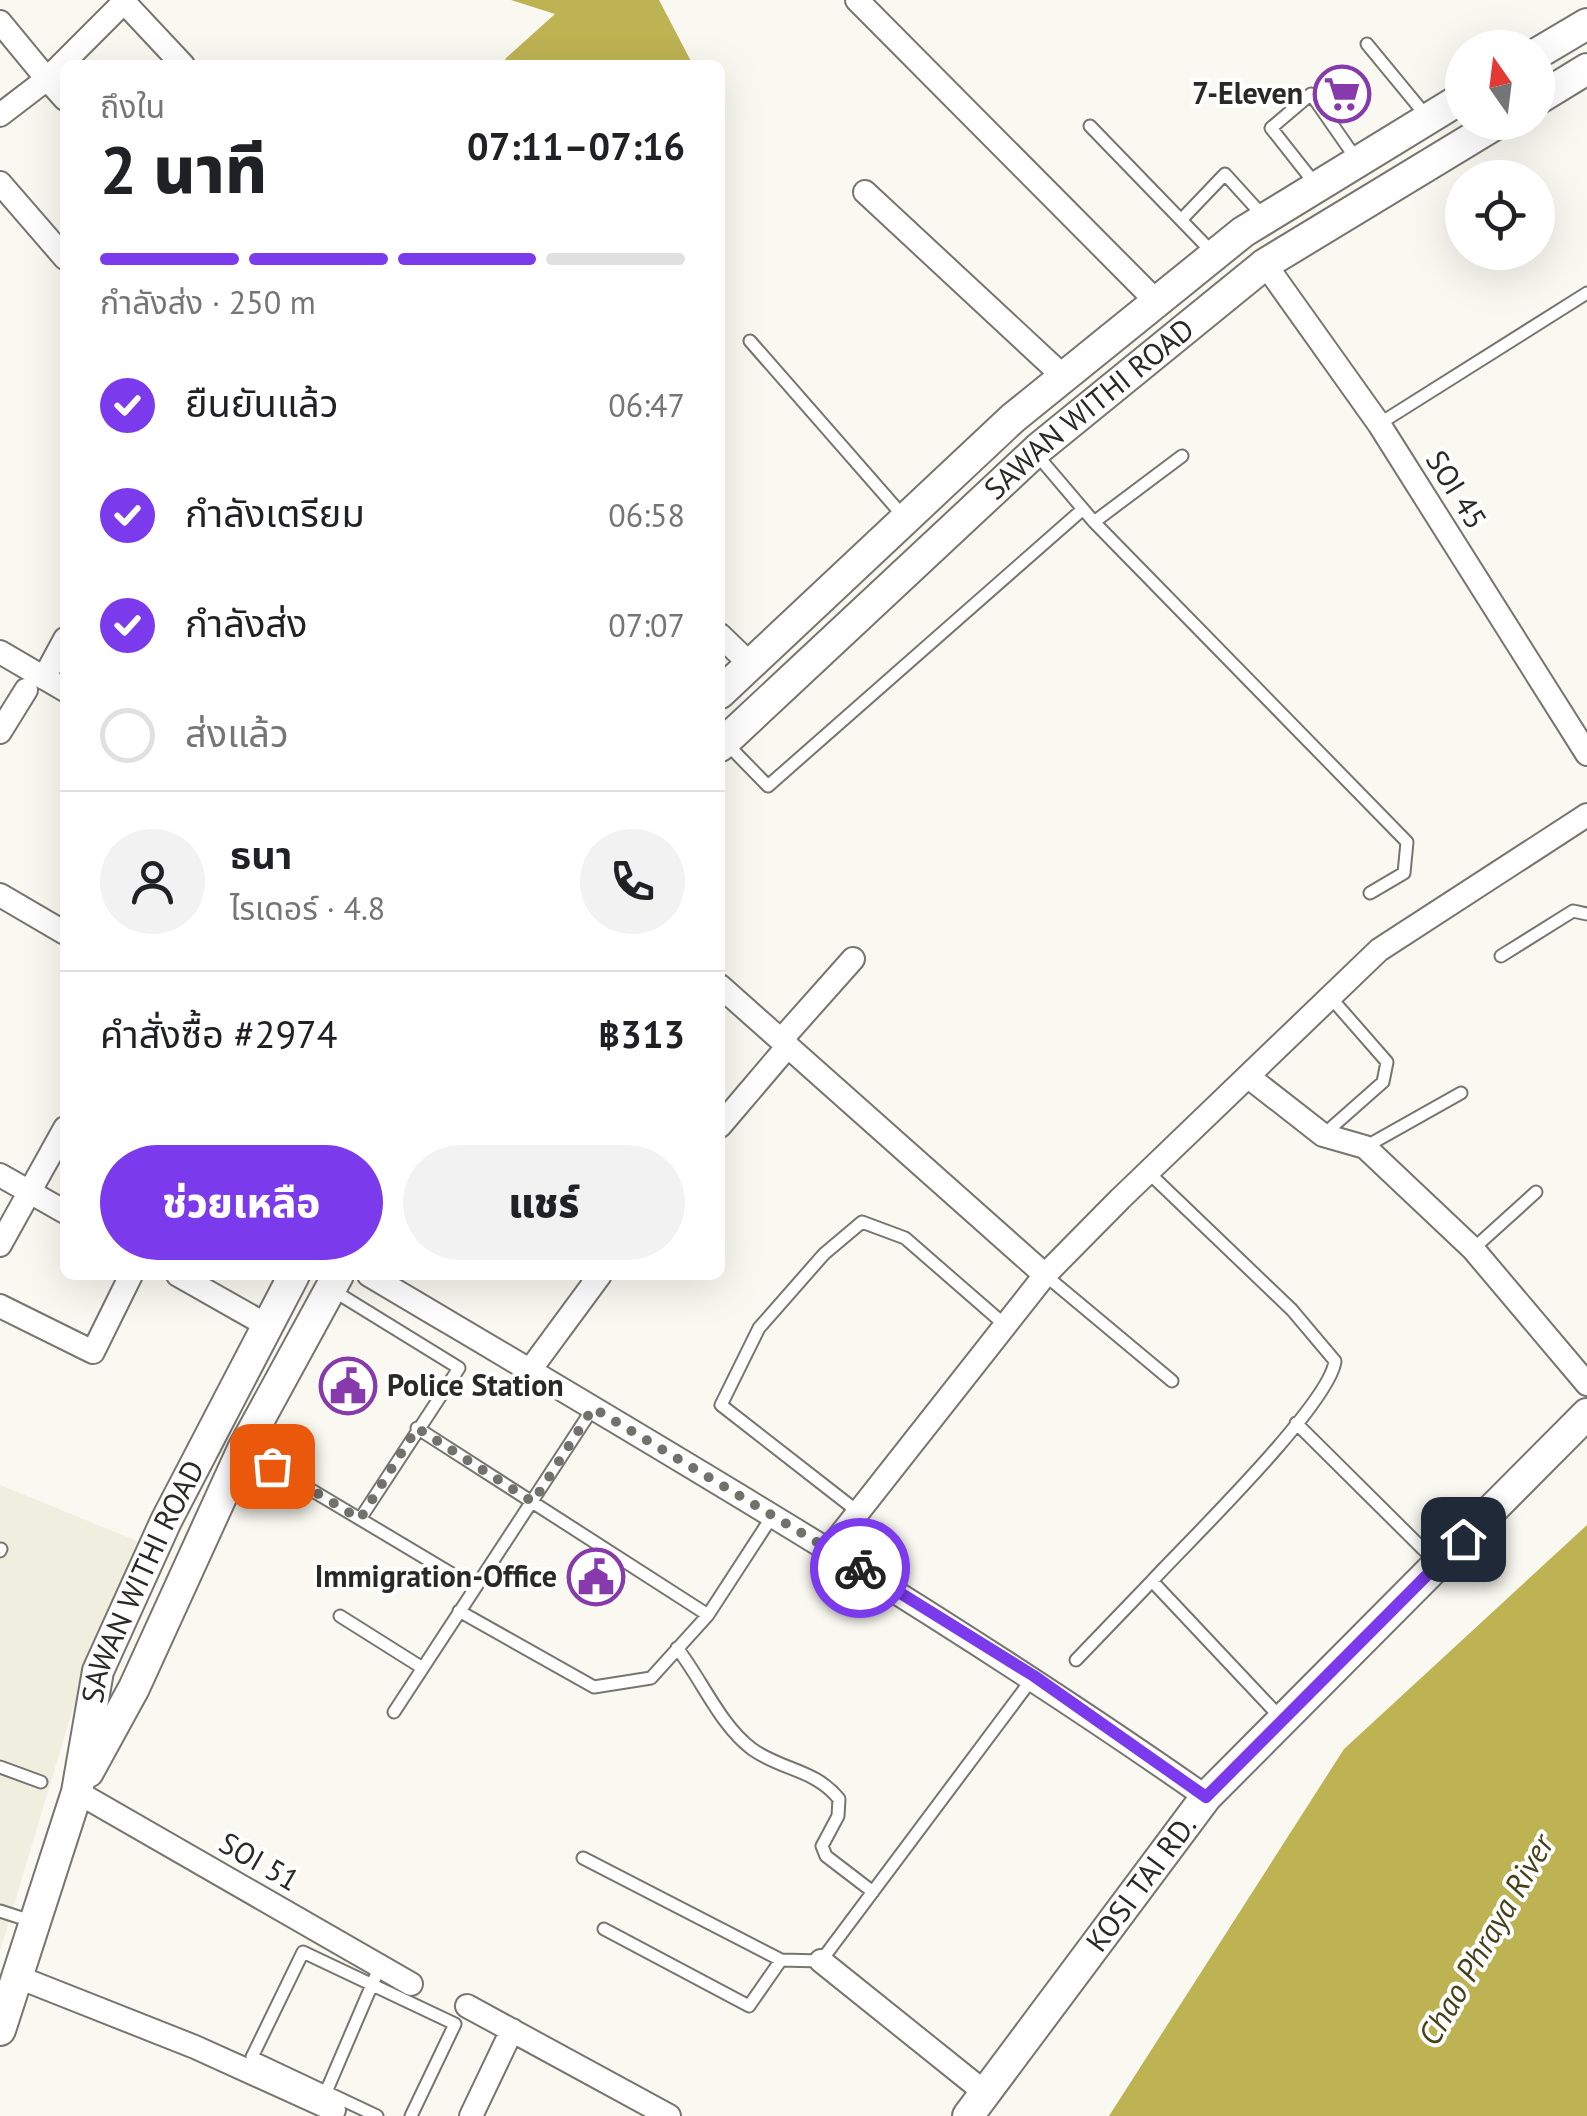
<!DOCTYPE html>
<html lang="th">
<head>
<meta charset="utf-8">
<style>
	:root { --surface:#fff; --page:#f2f2f2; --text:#202124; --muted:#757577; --line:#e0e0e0; --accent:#7c3aed }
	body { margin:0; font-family:"PT Sans","Noto Sans Thai",sans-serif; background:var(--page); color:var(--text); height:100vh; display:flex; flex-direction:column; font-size:38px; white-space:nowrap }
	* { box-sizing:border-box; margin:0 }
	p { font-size:32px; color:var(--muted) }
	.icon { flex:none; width:55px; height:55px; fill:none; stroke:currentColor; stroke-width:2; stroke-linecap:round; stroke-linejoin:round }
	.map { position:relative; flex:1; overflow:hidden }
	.drawer { position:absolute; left:60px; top:60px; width:665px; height:1220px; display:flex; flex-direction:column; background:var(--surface); border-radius:15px; box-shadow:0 10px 40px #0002 }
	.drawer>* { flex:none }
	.needle { width:65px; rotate:346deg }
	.controls { position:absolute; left:1445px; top:30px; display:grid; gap:20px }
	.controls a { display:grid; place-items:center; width:110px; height:110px; border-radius:50%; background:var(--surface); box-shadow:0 10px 40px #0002; font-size:50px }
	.pin { position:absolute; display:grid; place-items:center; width:85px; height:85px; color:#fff; margin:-42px; border-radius:20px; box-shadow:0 5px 15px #0006 }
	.courier { position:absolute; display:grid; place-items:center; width:100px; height:100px; margin:-50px; border:8px solid #7c3aed; border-radius:50%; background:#fff; color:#222; box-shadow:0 2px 12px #0007 }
	.headline em { font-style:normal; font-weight:800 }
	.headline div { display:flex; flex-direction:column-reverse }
	.headline { display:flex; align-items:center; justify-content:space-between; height:170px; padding:0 40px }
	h1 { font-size:65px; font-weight:800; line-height:75px }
	.bar { display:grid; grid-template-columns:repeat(4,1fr); gap:15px 10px; align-content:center; height:120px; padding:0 40px }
	.bar i { height:12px; border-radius:8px; background:var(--line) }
	.bar .on { background:var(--accent) }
	.bar p { grid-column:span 4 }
	.line { display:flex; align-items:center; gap:25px; padding:0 40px; border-top:2px solid var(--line) }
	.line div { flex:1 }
	.round { display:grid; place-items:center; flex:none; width:105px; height:105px; border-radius:52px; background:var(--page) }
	ol { padding:0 40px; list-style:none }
	li { display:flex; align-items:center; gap:30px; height:110px }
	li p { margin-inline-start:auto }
	li .icon { padding:10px; border-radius:50%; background:var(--accent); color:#fff; stroke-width:4 }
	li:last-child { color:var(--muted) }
	li i { width:55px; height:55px; border:5px solid var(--line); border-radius:50% }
	.button { display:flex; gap:20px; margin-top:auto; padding:20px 40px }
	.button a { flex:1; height:115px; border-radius:60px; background:var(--accent); color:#fff; font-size:40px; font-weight:800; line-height:115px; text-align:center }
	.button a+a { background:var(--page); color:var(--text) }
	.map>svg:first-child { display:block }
	.built { fill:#efeedf }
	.water { fill:#bdb353 }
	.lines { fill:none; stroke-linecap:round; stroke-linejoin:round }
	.lane-casing { stroke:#76756f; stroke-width:15 }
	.street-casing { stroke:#76756f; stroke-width:26 }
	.secondary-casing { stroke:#76756f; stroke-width:34 }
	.lane { stroke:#fff; stroke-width:11 }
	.street { stroke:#fff; stroke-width:22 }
	.secondary { stroke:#fff; stroke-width:30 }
	.done { stroke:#72726d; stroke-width:10; stroke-dasharray:0 18 }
	.route { stroke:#7c3aed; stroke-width:12 }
	.labels { text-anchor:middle; stroke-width:8; stroke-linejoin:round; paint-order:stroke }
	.poi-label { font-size:30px; font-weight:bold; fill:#292926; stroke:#fff; text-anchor:end }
	.street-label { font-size:30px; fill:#292926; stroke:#fff }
	.water-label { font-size:32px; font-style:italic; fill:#454118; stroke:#fff }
</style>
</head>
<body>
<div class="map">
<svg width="1587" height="2116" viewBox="0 0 1587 2116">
	<rect width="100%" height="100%" fill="#f9f9f1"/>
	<path class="built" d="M0 1485 137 1541 74 1705 0 1951Z"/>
	<path class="water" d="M511 0H659L693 65H511L505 59 555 14Z
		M1587 1525V2116H1109L1344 1749Z"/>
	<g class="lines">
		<g class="lane-casing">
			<path id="lane" d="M1367 44 1428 118
				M1090 126 1212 252
				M1316 185 1271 128 1311 94 1357 160
				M1181 220 1225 174 1264 217
				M750 341 904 517
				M1379 424 1587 293
				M1037 455 1094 522 1182 456
				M1094 522 1407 842 1404 873 1370 893
				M728 745 768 786 1083 509
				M1501 956 1573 911 1587 914
				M1323 1135 1383 1082 1387 1062 1331 998
				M1365 1147 1461 1093
				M1149 1173 1292 1310 1335 1361C1330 1404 1189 1541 1152 1581L1281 1718
				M1473 1249 1536 1192
				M1045 1275 1172 1381
				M334 1291 459 1368 360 1519
				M1296 1423 1435 1561
				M417 1428 708 1615 773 1515
				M246 1451 457 1577
				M857 1511 721 1405 759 1328 824 1254 862 1222 905 1238 1005 1325
				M0 1551 1 1549
				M459 1611 594 1687 651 1678 708 1615
				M340 1616 421 1667
				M677 1648C702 1680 720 1725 752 1749 781 1770 815 1769 839 1799L838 1816 822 1846 826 1856 873 1892
				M1076 1660 1152 1581
				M394 1712 593 1408
				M0 1767 41 1782
				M583 1858 781 1960 821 1961 1032 1679
				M0 1911 34 1922
				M604 1929 749 2006 781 1960
				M326 2092 380 1966
				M377 2116 252 2057 303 1952 455 2024 411 2116"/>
		</g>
		<g class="street-casing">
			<path id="street" d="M857 0 1157 302
				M124 2 183 65
				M0 22 47 79 126 0
				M0 115 47 79 65 99
				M0 183 65 258
				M865 192 1064 377
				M1265 264 1379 424 1587 754
				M720 635 750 664
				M0 652 65 690
				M44 678 65 639
				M0 732 26 690
				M0 895 65 933
				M720 986 1045 1275
				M781 1040 853 959
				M1250 1078 1323 1135 1365 1147 1473 1249 1587 1384
				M720 1126 788 1046
				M0 1175 65 1212
				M0 1245 65 1128
				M178 1275 268 1326
				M369 1275C652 1443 936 1608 1206 1797
				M0 1306 93 1352 131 1275
				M530 1370 600 1275
				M830 1548 1045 1275 1120 1199 1379 950 1587 815
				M77 1792 411 1984
				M821 1961 983 2091
				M18 1977 195 2047 334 2110
				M467 2006 669 2116
				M471 2116 512 2030"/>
		</g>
		<g class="secondary-casing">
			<g id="secondary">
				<path d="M1538 53 1587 24"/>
				<path d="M1538 99 1587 69"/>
				<path d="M720 693 1013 418 1243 232 1462 98"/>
				<path id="s1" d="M720 746 1039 448 1265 264 1499 122"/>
				<path d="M88 1772 134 1688 243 1449 338 1275"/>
				<path id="s2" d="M0 2030 77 1792 98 1671 166 1521 294 1275"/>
				<path id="s3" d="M968 2116 1206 1797 1587 1414"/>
			</g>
		</g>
		<use href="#lane" class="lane"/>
		<use href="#street" class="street"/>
		<use href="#secondary" class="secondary"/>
	</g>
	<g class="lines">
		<path class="done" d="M272 1466 360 1519 417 1428 533 1502 593 1408 860 1568"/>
		<path class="route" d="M860 1568 1034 1676 1206 1797 1463 1539"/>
	</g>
	<defs>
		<g id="supermarket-ring" transform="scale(2.875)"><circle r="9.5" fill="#fff" stroke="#873aab" stroke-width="1.5"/><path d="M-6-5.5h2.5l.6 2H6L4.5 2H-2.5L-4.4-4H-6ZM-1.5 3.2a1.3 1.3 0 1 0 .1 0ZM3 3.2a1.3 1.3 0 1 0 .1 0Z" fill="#873aab"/></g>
		<g id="civic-ring" transform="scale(2.875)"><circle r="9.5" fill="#fff" stroke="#873aab" stroke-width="1.5"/><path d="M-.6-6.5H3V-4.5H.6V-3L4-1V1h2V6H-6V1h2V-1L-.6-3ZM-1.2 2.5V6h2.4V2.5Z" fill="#873aab"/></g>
	</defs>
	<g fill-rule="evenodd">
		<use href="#supermarket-ring" x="1342" y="94"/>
		<use href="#civic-ring" x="348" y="1386"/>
		<use href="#civic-ring" x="596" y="1577"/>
	</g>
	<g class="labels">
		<g class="poi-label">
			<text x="1303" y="104">7-Eleven</text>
			<text x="387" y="1396" text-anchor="start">Police Station</text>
			<text x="557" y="1587">Immigration-Office</text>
		</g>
		<g class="street-label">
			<text dy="10" stroke="none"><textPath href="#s1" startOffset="500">SAWAN WITHI ROAD</textPath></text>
			<text transform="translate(1456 490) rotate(58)" y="10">SOI 45</text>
			<text dy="10" stroke="none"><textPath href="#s2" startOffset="472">SAWAN WITHI ROAD</textPath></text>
			<text transform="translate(259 1862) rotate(30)" y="10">SOI 51</text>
			<text dy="10" stroke="none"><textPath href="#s3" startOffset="290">KOSI TAI RD.</textPath></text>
		</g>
		<g class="water-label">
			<text transform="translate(1486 1940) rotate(-60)" y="11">Chao Phraya River</text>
		</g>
	</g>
</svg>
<div class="controls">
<a><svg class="needle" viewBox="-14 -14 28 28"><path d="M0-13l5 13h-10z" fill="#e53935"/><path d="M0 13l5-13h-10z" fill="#757577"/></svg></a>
<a><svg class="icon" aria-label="locate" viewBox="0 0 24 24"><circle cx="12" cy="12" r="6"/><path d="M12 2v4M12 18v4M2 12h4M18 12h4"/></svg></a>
</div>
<div class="pin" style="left:272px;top:1466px;background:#ea580c"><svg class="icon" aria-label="bag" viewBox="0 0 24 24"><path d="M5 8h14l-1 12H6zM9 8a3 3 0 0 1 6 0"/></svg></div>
<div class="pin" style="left:1463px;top:1539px;background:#1f2937"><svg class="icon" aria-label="home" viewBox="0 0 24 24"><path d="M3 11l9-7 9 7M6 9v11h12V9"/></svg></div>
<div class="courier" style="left:860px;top:1568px"><svg class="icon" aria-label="bike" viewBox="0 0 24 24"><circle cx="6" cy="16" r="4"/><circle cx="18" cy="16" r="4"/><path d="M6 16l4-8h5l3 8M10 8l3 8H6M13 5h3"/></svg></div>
<section class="drawer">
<div class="headline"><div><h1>2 นาที</h1><p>ถึงใน</p></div><em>07:11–07:16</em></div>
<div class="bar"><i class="on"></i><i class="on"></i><i class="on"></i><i></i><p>กำลังส่ง · 250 m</p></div>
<ol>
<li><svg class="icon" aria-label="check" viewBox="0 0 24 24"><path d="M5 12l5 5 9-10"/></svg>ยืนยันแล้ว<p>06:47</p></li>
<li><svg class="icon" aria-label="check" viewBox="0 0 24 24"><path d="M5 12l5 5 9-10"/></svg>กำลังเตรียม<p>06:58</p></li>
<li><svg class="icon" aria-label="check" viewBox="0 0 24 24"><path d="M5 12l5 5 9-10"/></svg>กำลังส่ง<p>07:07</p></li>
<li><i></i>ส่งแล้ว</li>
</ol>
<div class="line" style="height:180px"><a class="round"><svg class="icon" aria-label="person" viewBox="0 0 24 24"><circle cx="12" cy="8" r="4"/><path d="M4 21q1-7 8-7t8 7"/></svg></a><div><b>ธนา</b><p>ไรเดอร์ · 4.8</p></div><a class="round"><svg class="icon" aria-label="phone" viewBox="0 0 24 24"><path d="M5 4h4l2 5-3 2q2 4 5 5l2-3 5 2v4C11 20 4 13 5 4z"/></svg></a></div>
<div class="line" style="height:130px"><div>คำสั่งซื้อ #2974</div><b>฿313</b></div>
<div class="button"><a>ช่วยเหลือ</a><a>แชร์</a></div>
</section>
</div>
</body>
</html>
